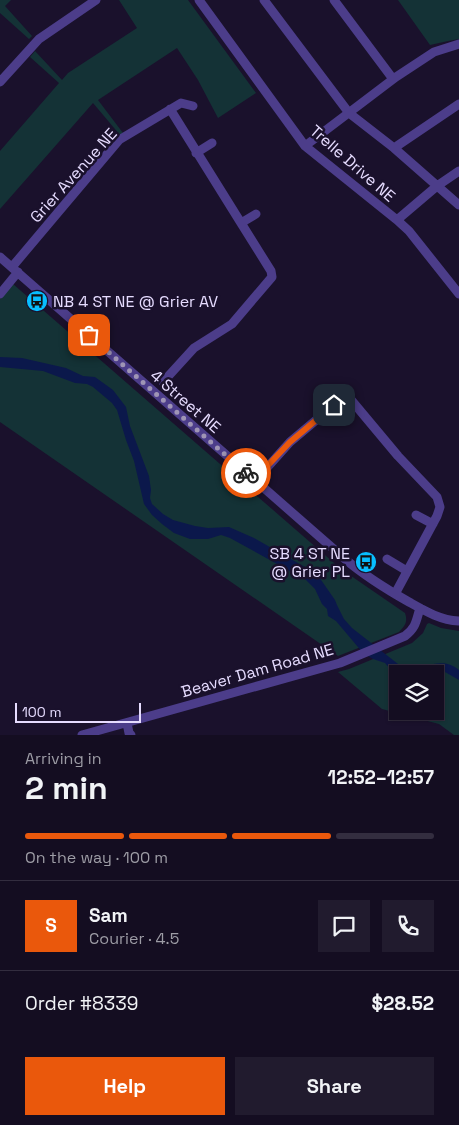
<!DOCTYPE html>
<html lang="en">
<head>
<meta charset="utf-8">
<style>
	:root { --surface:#140d21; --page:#211b2e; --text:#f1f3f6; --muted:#9d9ca5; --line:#332d3f; --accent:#ea580c }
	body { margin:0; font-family:"Space Grotesk",sans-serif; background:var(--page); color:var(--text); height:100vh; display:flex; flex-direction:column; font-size:19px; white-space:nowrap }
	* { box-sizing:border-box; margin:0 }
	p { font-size:16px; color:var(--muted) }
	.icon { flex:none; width:28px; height:28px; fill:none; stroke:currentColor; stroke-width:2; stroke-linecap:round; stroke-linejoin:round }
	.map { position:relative; height:735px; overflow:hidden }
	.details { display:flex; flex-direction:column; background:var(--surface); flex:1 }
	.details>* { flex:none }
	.fabs { position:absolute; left:389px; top:665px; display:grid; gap:10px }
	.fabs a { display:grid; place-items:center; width:55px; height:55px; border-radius:0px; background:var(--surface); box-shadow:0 1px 4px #0004,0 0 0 1px var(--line); font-size:25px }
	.scale { position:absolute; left:15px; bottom:12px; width:126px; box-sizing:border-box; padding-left:5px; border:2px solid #e6dcff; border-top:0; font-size:14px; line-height:18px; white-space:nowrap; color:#e6dcff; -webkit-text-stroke:4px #1a112c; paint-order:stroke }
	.pin { position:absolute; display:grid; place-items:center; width:42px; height:42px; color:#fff; margin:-21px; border-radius:10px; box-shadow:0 2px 8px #0006 }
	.courier { position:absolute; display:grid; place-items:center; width:50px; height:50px; margin:-25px; border:4px solid #ea580c; border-radius:50%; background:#fff; color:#222; box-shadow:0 1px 6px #0007 }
	.overview em { font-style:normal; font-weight:600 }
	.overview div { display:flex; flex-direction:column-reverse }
	.overview { display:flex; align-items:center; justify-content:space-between; height:85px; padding:0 25px }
	h1 { font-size:32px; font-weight:600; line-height:38px }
	.bar { display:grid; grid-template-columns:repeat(4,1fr); gap:8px 5px; align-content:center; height:60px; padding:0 25px }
	.bar i { height:6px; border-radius:4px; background:var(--line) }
	.bar .selected { background:var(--accent) }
	.bar p { grid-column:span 4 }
	.line { display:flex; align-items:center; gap:12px; padding:0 25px; border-top:1px solid var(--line) }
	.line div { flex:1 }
	.round { display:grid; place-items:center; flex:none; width:52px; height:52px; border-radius:0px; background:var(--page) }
	.cta { display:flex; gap:10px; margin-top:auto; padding:10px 25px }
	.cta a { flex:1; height:58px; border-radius:0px; background:var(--accent); color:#fff; font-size:20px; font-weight:600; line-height:58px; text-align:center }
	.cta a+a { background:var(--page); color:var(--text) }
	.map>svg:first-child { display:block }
	.green { fill:#143236; fill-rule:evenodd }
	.water { fill:#0b184b }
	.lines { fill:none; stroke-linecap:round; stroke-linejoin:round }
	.minor { stroke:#4c3d8a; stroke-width:9 }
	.done { stroke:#9f95b5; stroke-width:5; stroke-dasharray:0 9 }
	.route { stroke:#ea580c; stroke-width:6 }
	.labels { text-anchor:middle; stroke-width:5; stroke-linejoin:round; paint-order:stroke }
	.street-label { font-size:16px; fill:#e6dcff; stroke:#1a112c }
	.poi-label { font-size:16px; fill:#e6dcff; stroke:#1a112c; text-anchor:start }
</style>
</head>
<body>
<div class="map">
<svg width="459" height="735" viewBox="0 0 459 735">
	<rect width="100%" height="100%" fill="#1a112c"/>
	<path class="green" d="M0 0H11L5 6 32 36 29 39 0 13Z
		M119 0H188L256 93 218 118 198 80 177 48 98 100 123 133 120 135 93 103 0 209V151L59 83 30 57 35 51 62 80 68 73 137 28Z
		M398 0H459V39L448 41 430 45Z
		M13 284 341 569 405 613C408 622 405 626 399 632L338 656 0 422V299Z
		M429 623 441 628 459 631V735H454L439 724 382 709 338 672 349 669 412 643 423 633 427 624ZM398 674H435V711H398Z"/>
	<path class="water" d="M0 357 22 358 66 368 83 376 95 377 113 390 126 407 130 426 149 476 151 490 150 498 152 504 163 514 173 520 195 526 208 528 229 527 254 538 312 571 319 577 335 600 337 605 344 619 352 628 407 671 410 672C427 666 443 657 459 670V680L445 672 438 670 431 674H397L392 671 385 663 373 659 363 653 336 621 328 616 327 609 322 604 315 589 306 580 230 538 221 535 208 539H190L174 533 162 524 152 515 144 504 134 461 126 440 117 410 112 403 93 387 87 384 75 383 43 371 0 367Z"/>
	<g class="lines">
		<path class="minor" d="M199 0 305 146 397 220 409 231 459 294
			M264 0 349 113 394 148 459 205
			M334 0 393 79
			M0 82 39 39 96 0
			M170 109 241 223 256 214
			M305 146 396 77 434 52 459 44
			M394 148 459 104
			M196 153 212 143
			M397 220 437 186 459 171
			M0 257 345 559C365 576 386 589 409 602 425 611 440 620 459 621
			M12 267 119 140 181 103 193 106
			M0 294 18 272
			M163 382 194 348 232 324 272 277 271 271 241 223
			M347 395 398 456 437 497 440 507 437 516 395 594
			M255 481 290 442 334 405
			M416 515 433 524
			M387 559 407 571
			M127 723 129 733 131 735
			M82 735 340 663 405 636C416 628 416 621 420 608"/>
	</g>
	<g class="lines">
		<path class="done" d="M89 335 246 473"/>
		<path class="route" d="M246 473 254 480 290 442 334 405"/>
	</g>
	<defs>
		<g id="bus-disc" transform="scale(1.125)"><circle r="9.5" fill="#08beff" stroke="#1a112c"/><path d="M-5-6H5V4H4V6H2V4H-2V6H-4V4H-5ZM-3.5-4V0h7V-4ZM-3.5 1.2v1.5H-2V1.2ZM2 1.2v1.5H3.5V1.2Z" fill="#111"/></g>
	</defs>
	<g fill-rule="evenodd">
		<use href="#bus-disc" x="37" y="301"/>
		<use href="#bus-disc" x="366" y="562"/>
	</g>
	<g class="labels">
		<g class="street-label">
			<text transform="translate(353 163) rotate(41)" y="6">Trelle Drive NE</text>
			<text transform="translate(73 175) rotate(-48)" y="6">Grier Avenue NE</text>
			<text transform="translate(186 401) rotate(41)" y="6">4 Street NE</text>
			<text transform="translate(257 670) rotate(-16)" y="6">Beaver Dam Road NE</text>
		</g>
		<g class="poi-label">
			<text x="53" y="307">NB 4 ST NE @ Grier AV</text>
			<text x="350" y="559" text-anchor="end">SB 4 ST NE<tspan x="350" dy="18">@ Grier PL</tspan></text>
		</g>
	</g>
</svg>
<div class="fabs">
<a><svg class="icon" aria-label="layers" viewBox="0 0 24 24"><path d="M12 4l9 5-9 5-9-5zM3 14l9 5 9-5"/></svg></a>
</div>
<div class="scale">100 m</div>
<div class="pin" style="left:89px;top:335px;background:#ea580c"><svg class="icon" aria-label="bag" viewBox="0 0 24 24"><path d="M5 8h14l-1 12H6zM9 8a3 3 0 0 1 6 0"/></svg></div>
<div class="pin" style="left:334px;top:405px;background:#1f2937"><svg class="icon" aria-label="home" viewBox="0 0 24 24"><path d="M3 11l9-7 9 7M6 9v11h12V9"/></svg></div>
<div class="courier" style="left:246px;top:473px"><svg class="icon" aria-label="bike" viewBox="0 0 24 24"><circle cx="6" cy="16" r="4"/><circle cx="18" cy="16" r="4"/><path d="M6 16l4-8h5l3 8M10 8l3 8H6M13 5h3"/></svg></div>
</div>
<section class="details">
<div class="overview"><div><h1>2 min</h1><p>Arriving in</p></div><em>12:52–12:57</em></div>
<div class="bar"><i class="selected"></i><i class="selected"></i><i class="selected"></i><i></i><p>On the way · 100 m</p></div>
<div class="line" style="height:90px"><b class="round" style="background:var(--accent);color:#fff">S</b><div><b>Sam</b><p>Courier · 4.5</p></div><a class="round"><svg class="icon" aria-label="chat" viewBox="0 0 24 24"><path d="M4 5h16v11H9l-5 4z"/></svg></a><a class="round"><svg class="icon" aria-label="phone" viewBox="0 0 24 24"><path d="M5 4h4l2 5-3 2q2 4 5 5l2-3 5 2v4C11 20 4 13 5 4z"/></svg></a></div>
<div class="line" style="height:65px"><div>Order #8339</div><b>$28.52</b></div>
<div class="cta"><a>Help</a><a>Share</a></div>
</section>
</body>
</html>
